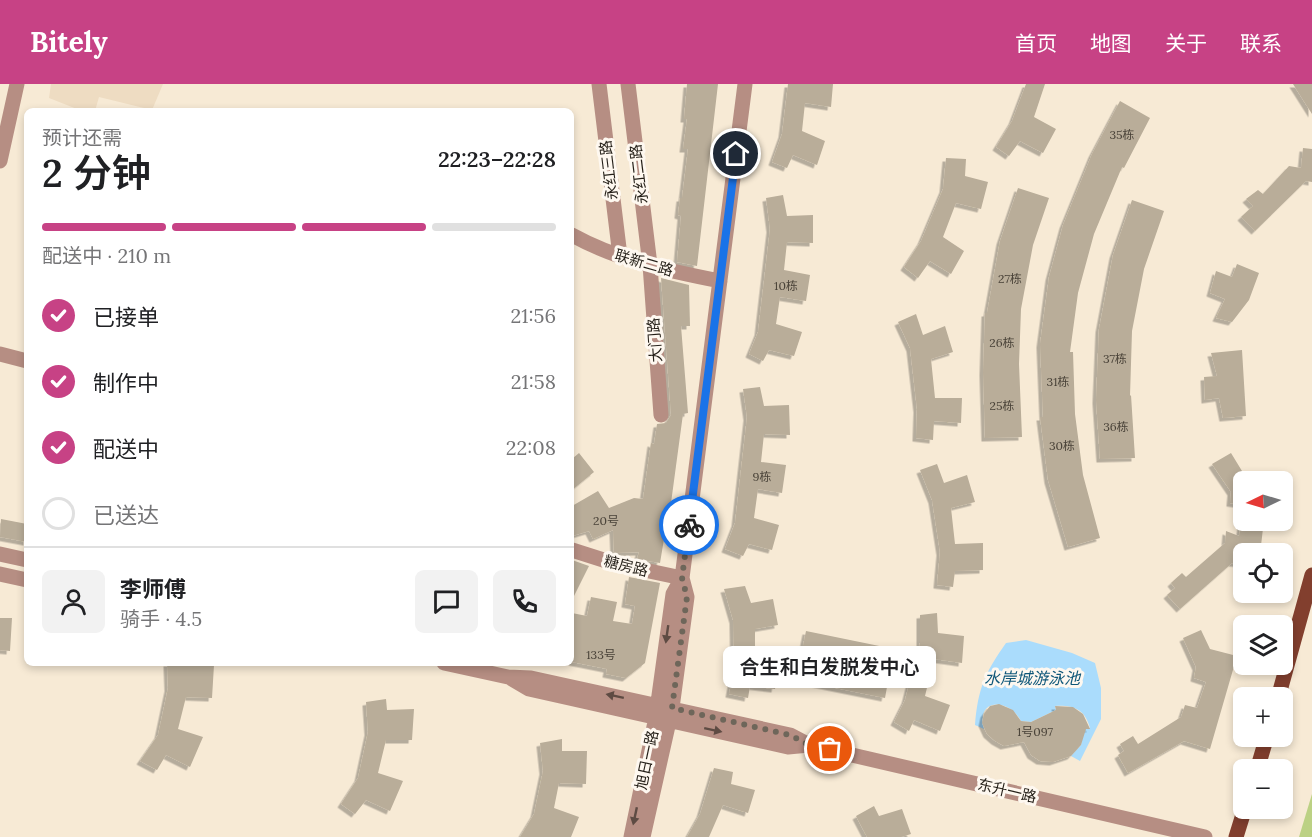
<!DOCTYPE html>
<html lang="zh">
<head>
<meta charset="utf-8">
<style>
	:root { --surface:#fff; --page:#f2f2f2; --text:#202124; --muted:#757577; --line:#e0e0e0; --accent:#c74285 }
	body { margin:0; font-family:Lora,"Noto Sans SC",serif; background:var(--page); color:var(--text); height:100vh; display:flex; flex-direction:column; font-size:22px; white-space:nowrap }
	* { box-sizing:border-box; margin:0 }
	p { font-size:20px; color:var(--muted) }
	.icon { flex:none; width:33px; height:33px; fill:none; stroke:currentColor; stroke-width:2; stroke-linecap:round; stroke-linejoin:round }
	.map { position:relative; flex:1; overflow:hidden }
	.side { position:absolute; left:24px; top:24px; width:550px; height:558px; display:flex; flex-direction:column; background:var(--surface); border-radius:9px; box-shadow:0 3px 9px #0003 }
	.side>* { flex:none }
	.needle { width:39px; rotate:265deg }
	.buttons { position:absolute; left:1233px; top:387px; display:grid; gap:12px }
	.buttons a { display:grid; place-items:center; width:60px; height:60px; border-radius:9px; background:var(--surface); box-shadow:0 3px 9px #0003; font-size:30px }
	.pin { position:absolute; display:grid; place-items:center; width:51px; height:51px; color:#fff; margin:-26px; border:3px solid #fff; border-radius:50%; box-shadow:0 2px 6px #0007 }
	.courier { position:absolute; display:grid; place-items:center; width:60px; height:60px; margin:-30px; border:4px solid #1a73e8; border-radius:50%; background:#fff; color:#222; box-shadow:0 2px 8px #0007 }
	.bubble { position:absolute; height:42px; border-radius:9px; background:var(--surface); box-shadow:0 3px 9px #0003; font-size:20px; font-weight:600; line-height:42px; text-align:center }
	.headline em { font-style:normal; font-weight:600 }
	.headline div { display:flex; flex-direction:column-reverse }
	.headline { display:flex; align-items:center; justify-content:space-between; height:102px; padding:0 18px }
	h1 { font-size:39px; font-weight:600; line-height:45px }
	.bar { display:grid; grid-template-columns:repeat(4,1fr); gap:9px 6px; align-content:center; height:72px; padding:0 18px }
	.bar i { height:8px; border-radius:4px; background:var(--line) }
	.bar .active { background:var(--accent) }
	.bar p { grid-column:span 4 }
	.line { display:flex; align-items:center; gap:15px; padding:0 18px; border-top:2px solid var(--line) }
	.line div { flex:1 }
	.round { display:grid; place-items:center; flex:none; width:63px; height:63px; border-radius:9px; background:var(--page) }
	ol { padding:0 18px; list-style:none }
	li { display:flex; align-items:center; gap:18px; height:66px }
	li p { margin-inline-start:auto }
	li .icon { padding:6px; border-radius:50%; background:var(--accent); color:#fff; stroke-width:4 }
	li:last-child { color:var(--muted) }
	li i { width:33px; height:33px; border:3px solid var(--line); border-radius:50% }
	header { display:flex; align-items:center; gap:36px; box-sizing:border-box; height:84px; padding:0 30px; background:var(--accent); color:#fff }
	header strong { font-size:28px }
	nav { display:flex; gap:33px; margin-inline-start:auto; font-size:21px }
	.map>svg:first-child { display:block }
	.built { fill:#eedcc2 }
	.green { fill:#bcd184 }
	.water { fill:#aadcfc }
	.building { fill:#b9ad99; filter:url(#shadow) }
	.lines { fill:none; stroke-linecap:round; stroke-linejoin:round }
	.minor { stroke:#b68e83; stroke-width:15 }
	.major { stroke:#823f2e; stroke-width:15 }
	.oneway { fill:#5e4b43 }
	.done { stroke:#6e665a; stroke-width:6; stroke-dasharray:0 10.8 }
	.route { stroke:#1a73e8; stroke-width:8 }
	.labels { text-anchor:middle; stroke-width:6; stroke-linejoin:round; paint-order:stroke }
	.number-label { font-size:12px; fill:#494238 }
	.street-label { font-size:15px; fill:#241f18; stroke:#fef8f0 }
	.water-label { font-size:16px; font-style:italic; fill:#0f5779; stroke:#fef8f0 }
</style>
</head>
<body>
<header>
<strong>Bitely</strong>
<nav><a>首页</a><a>地图</a><a>关于</a><a>联系</a></nav>
</header>
<div class="map">
<svg width="1312" height="753" viewBox="0 0 1312 753">
	<defs>
		<filter id="shadow"><feDropShadow dx="-3.5" dy="3.5" stdDeviation="0" flood-color="#0004"/></filter>
	</defs>
	<rect width="100%" height="100%" fill="#f7ead5"/>
	<path class="built" d="M51 0H163L152 26 99 13 95 27H82L49 14Z"/>
	<path class="green" d="M1312 710V753H1299Z"/>
	<path class="water" d="M1026 556 1072 569 1095 579 1101 604V635L1080 677 1071 672 1081 661 1084 645 1090 644C1085 625 1073 621 1055 622L1056 626 1031 638 1021 637C1008 613 975 615 984 645L975 641C978 604 985 589 1006 559Z"/>
	<path class="building" d="M687 0H718L697 182 677 178 681 132 678 131 680 114H682L688 65H683L687 35H684Z
		M788 0H833L831 23 805 19 802 47 825 57 817 81 793 71 787 84 772 78 782 50Z
		M1026 0H1045L1034 33 1056 45 1043 69 1020 57 1009 72 996 63 1012 37Z
		M1293 0H1312V30Z
		M1120 17 1150 34 1124 84 1122 83 1094 150 1078 209 1070 268H1073L1075 330 1083 391 1100 454 1068 463 1048 396 1040 333H1043L1040 260 1049 193 1063 141 1092 70Z
		M1303 64 1312 65V98L1306 97 1255 147 1241 133 1253 122 1246 115 1258 106 1263 110 1289 82 1301 84Z
		M946 74 966 75 965 92 988 98 981 125 956 119 943 153 964 167 951 190 930 177 918 194 904 183 921 157 943 105Z
		M1018 104 1049 114 1033 161 1021 225 1019 280 1022 353 985 354 983 288 985 229H987L1000 157Z
		M783 111 787 132 813 131V159L787 158 784 186 810 191 806 217 780 213 776 240 802 248 794 272 769 266 763 277 749 270 758 248 770 145 766 114Z
		M1132 116 1164 127 1144 185 1132 247 1130 312 1131 311 1135 374 1100 375 1096 316 1099 245 1113 171Z
		M1237 180 1259 189 1249 216 1232 238 1216 234 1225 215 1210 209 1216 187 1232 193Z
		M661 194 689 201 690 242H681L688 329 683 330 671 419H670L660 479 637 475 639 468 614 469 613 446 593 455 589 447 572 452V422L598 407 609 424 634 414 643 415 651 359 654 360 657 340 666 339 671 331Z
		M916 230 923 251 945 242 953 268 931 275 935 314H962L961 339 934 337 933 356 916 354 917 325 910 264 898 238Z
		M1242 266 1246 332 1223 334 1219 314 1205 316 1204 293 1217 292 1211 269Z
		M760 303 764 322 789 321 790 351 764 350 761 378 786 381 782 409 758 405 754 434 779 441 772 466 749 460 743 472 725 465 735 439 747 333 743 305Z
		M579 369 594 388 572 406V375Z
		M1231 369 1242 387 1277 391V398H1244V421L1230 419 1231 408 1212 380Z
		M937 380 944 399 967 391 975 418 951 424 955 460 983 459V486L955 487 953 503 937 501 940 468 932 416 920 386Z
		M1 435 27 440V458L0 453Z
		M1242 436H1264L1260 470H1244V480L1232 479 1180 525 1167 511 1175 504 1171 499 1182 489 1186 493 1225 459 1226 447 1239 452Z
		M572 476 589 482 572 516Z
		M629 493 660 499 645 579 626 594 606 590 607 585 572 578V529L587 532 591 513 617 518 613 537 632 540 635 522 625 520Z
		M745 502 751 519 773 515 778 541 755 545V577L779 580 775 605 750 602 748 614 729 610 734 585 733 536 724 505Z
		M937 529 938 549 964 552 962 579 934 575 925 612 950 621 940 647 914 636 909 647 894 638 905 616 920 559V531Z
		M0 534H12L10 567 0 566Z
		M1201 546 1210 565 1237 572 1210 665 1184 657 1128 689 1118 671 1124 667 1120 660 1133 652 1138 660 1181 633 1185 621 1197 624 1206 598 1194 594 1196 583 1183 554Z
		M806 547 894 565 885 614 796 596Z
		M167 579H187V582L214 581 212 614 186 613 178 645 203 653 190 683 166 671 157 686 140 677 158 651 168 604Z
		M386 615 387 626 414 625 412 656H386L378 689 403 697 390 727 366 716 355 730 341 720 358 694 368 648 366 618Z
		M999 620 1013 626 1021 637 1031 638 1056 626 1055 622 1073 623 1083 630 1090 645H1086L1081 661 1071 672 1053 678 1040 677 1031 671 1024 658 1004 662 995 657 987 650 982 639 984 630 990 622Z
		M562 655V667H587L586 700 559 699 554 724 579 733 571 753H520L534 730 543 687 540 659Z
		M714 684 733 688 731 700 755 706 748 729 723 721 709 753H687L700 730Z
		M874 722 879 732 902 725 911 750 901 753H867L856 732Z"/>
	<g class="lines">
		<path class="minor" d="M599 0 620 172
			M628 0 650 181 661 331
			M0 77 17 0
			M572 151C617 176 669 187 720 197
			M0 270 27 277
			M572 466 616 480 682 494
			M0 470 27 476
			M0 490 27 496
			M444 579 508 593 531 594 790 651 809 661 1205 753
			M512 595 529 605 788 663 809 661
			M631 753 656 633 673 510 682 494
			M643 753 672 624 687 513 682 494 745 0"/>
		<path class="major" d="M1278 614 1312 491
			M1257 686 1267 652
			M1236 753 1245 724"/>
	</g>
	<defs><path id="oneway-solid" d="M-6-.8H1V-3.2L6.5 0L1 3.2V.8H-6Z" transform="scale(1.5)"/></defs>
	<g class="oneway">
		<use href="#oneway-solid" transform="translate(667 550) rotate(98)"/>
		<use href="#oneway-solid" transform="translate(615 612) rotate(-168)"/>
		<use href="#oneway-solid" transform="translate(713 646) rotate(12)"/>
		<use href="#oneway-solid" transform="translate(635 732) rotate(102)"/>
	</g>
	<g class="lines">
		<path class="done" d="M689 441 682 494 687 513 672 624 790 651 809 661 830 665"/>
		<path class="route" d="M689 441 736 70"/>
	</g>
	<g class="labels">
		<g class="number-label">
			<text x="1122" y="55">35栋</text>
			<text x="1010" y="199">27栋</text>
			<text x="786" y="206">10栋</text>
			<text x="1002" y="263">26栋</text>
			<text x="1115" y="279">37栋</text>
			<text x="1058" y="302">31栋</text>
			<text x="1002" y="326">25栋</text>
			<text x="1116" y="347">36栋</text>
			<text x="1062" y="366">30栋</text>
			<text x="762" y="397">9栋</text>
			<text x="606" y="441">20号</text>
			<text x="601" y="575">133号</text>
			<text x="1035" y="652">1号097</text>
		</g>
		<g class="street-label">
			<text transform="translate(609 86) rotate(-97)" y="5">永红三路</text>
			<text transform="translate(639 90) rotate(-97)" y="5">永红二路</text>
			<text transform="translate(644 179) rotate(16)" y="5">联新二路</text>
			<text transform="translate(655 256) rotate(-94)" y="5">大门路</text>
			<text transform="translate(626 482) rotate(14)" y="5">糖房路</text>
			<text transform="translate(647 676) rotate(-78)" y="5">旭日一路</text>
			<text transform="translate(1007 707) rotate(13)" y="5">东升一路</text>
		</g>
		<g class="water-label">
			<text x="1032" y="600">水岸城游泳池</text>
		</g>
	</g>
</svg>
<div class="buttons">
<a><svg class="needle" viewBox="-14 -14 28 28"><path d="M0-13l5 13h-10z" fill="#e53935"/><path d="M0 13l5-13h-10z" fill="#757577"/></svg></a>
<a><svg class="icon" aria-label="locate" viewBox="0 0 24 24"><circle cx="12" cy="12" r="6"/><path d="M12 2v4M12 18v4M2 12h4M18 12h4"/></svg></a>
<a><svg class="icon" aria-label="layers" viewBox="0 0 24 24"><path d="M12 4l9 5-9 5-9-5zM3 14l9 5 9-5"/></svg></a>
<a>+</a>
<a>−</a>
</div>
<div class="pin" style="left:830px;top:665px;background:#ea580c"><svg class="icon" aria-label="bag" viewBox="0 0 24 24"><path d="M5 8h14l-1 12H6zM9 8a3 3 0 0 1 6 0"/></svg></div>
<div class="pin" style="left:736px;top:70px;background:#1f2937"><svg class="icon" aria-label="home" viewBox="0 0 24 24"><path d="M3 11l9-7 9 7M6 9v11h12V9"/></svg></div>
<div class="courier" style="left:689px;top:441px"><svg class="icon" aria-label="bike" viewBox="0 0 24 24"><circle cx="6" cy="16" r="4"/><circle cx="18" cy="16" r="4"/><path d="M6 16l4-8h5l3 8M10 8l3 8H6M13 5h3"/></svg></div>
<div class="bubble" style="left:723px;top:562px;width:213px">合生和白发脱发中心</div>
<section class="side">
<div class="headline"><div><h1>2 分钟</h1><p>预计还需</p></div><em>22:23–22:28</em></div>
<div class="bar"><i class="active"></i><i class="active"></i><i class="active"></i><i></i><p>配送中 · 210 m</p></div>
<ol>
<li><svg class="icon" aria-label="check" viewBox="0 0 24 24"><path d="M5 12l5 5 9-10"/></svg>已接单<p>21:56</p></li>
<li><svg class="icon" aria-label="check" viewBox="0 0 24 24"><path d="M5 12l5 5 9-10"/></svg>制作中<p>21:58</p></li>
<li><svg class="icon" aria-label="check" viewBox="0 0 24 24"><path d="M5 12l5 5 9-10"/></svg>配送中<p>22:08</p></li>
<li><i></i>已送达</li>
</ol>
<div class="line" style="height:108px"><a class="round"><svg class="icon" aria-label="person" viewBox="0 0 24 24"><circle cx="12" cy="8" r="4"/><path d="M4 21q1-7 8-7t8 7"/></svg></a><div><b>李师傅</b><p>骑手 · 4.5</p></div><a class="round"><svg class="icon" aria-label="chat" viewBox="0 0 24 24"><path d="M4 5h16v11H9l-5 4z"/></svg></a><a class="round"><svg class="icon" aria-label="phone" viewBox="0 0 24 24"><path d="M5 4h4l2 5-3 2q2 4 5 5l2-3 5 2v4C11 20 4 13 5 4z"/></svg></a></div>
</section>
</div>
</body>
</html>
